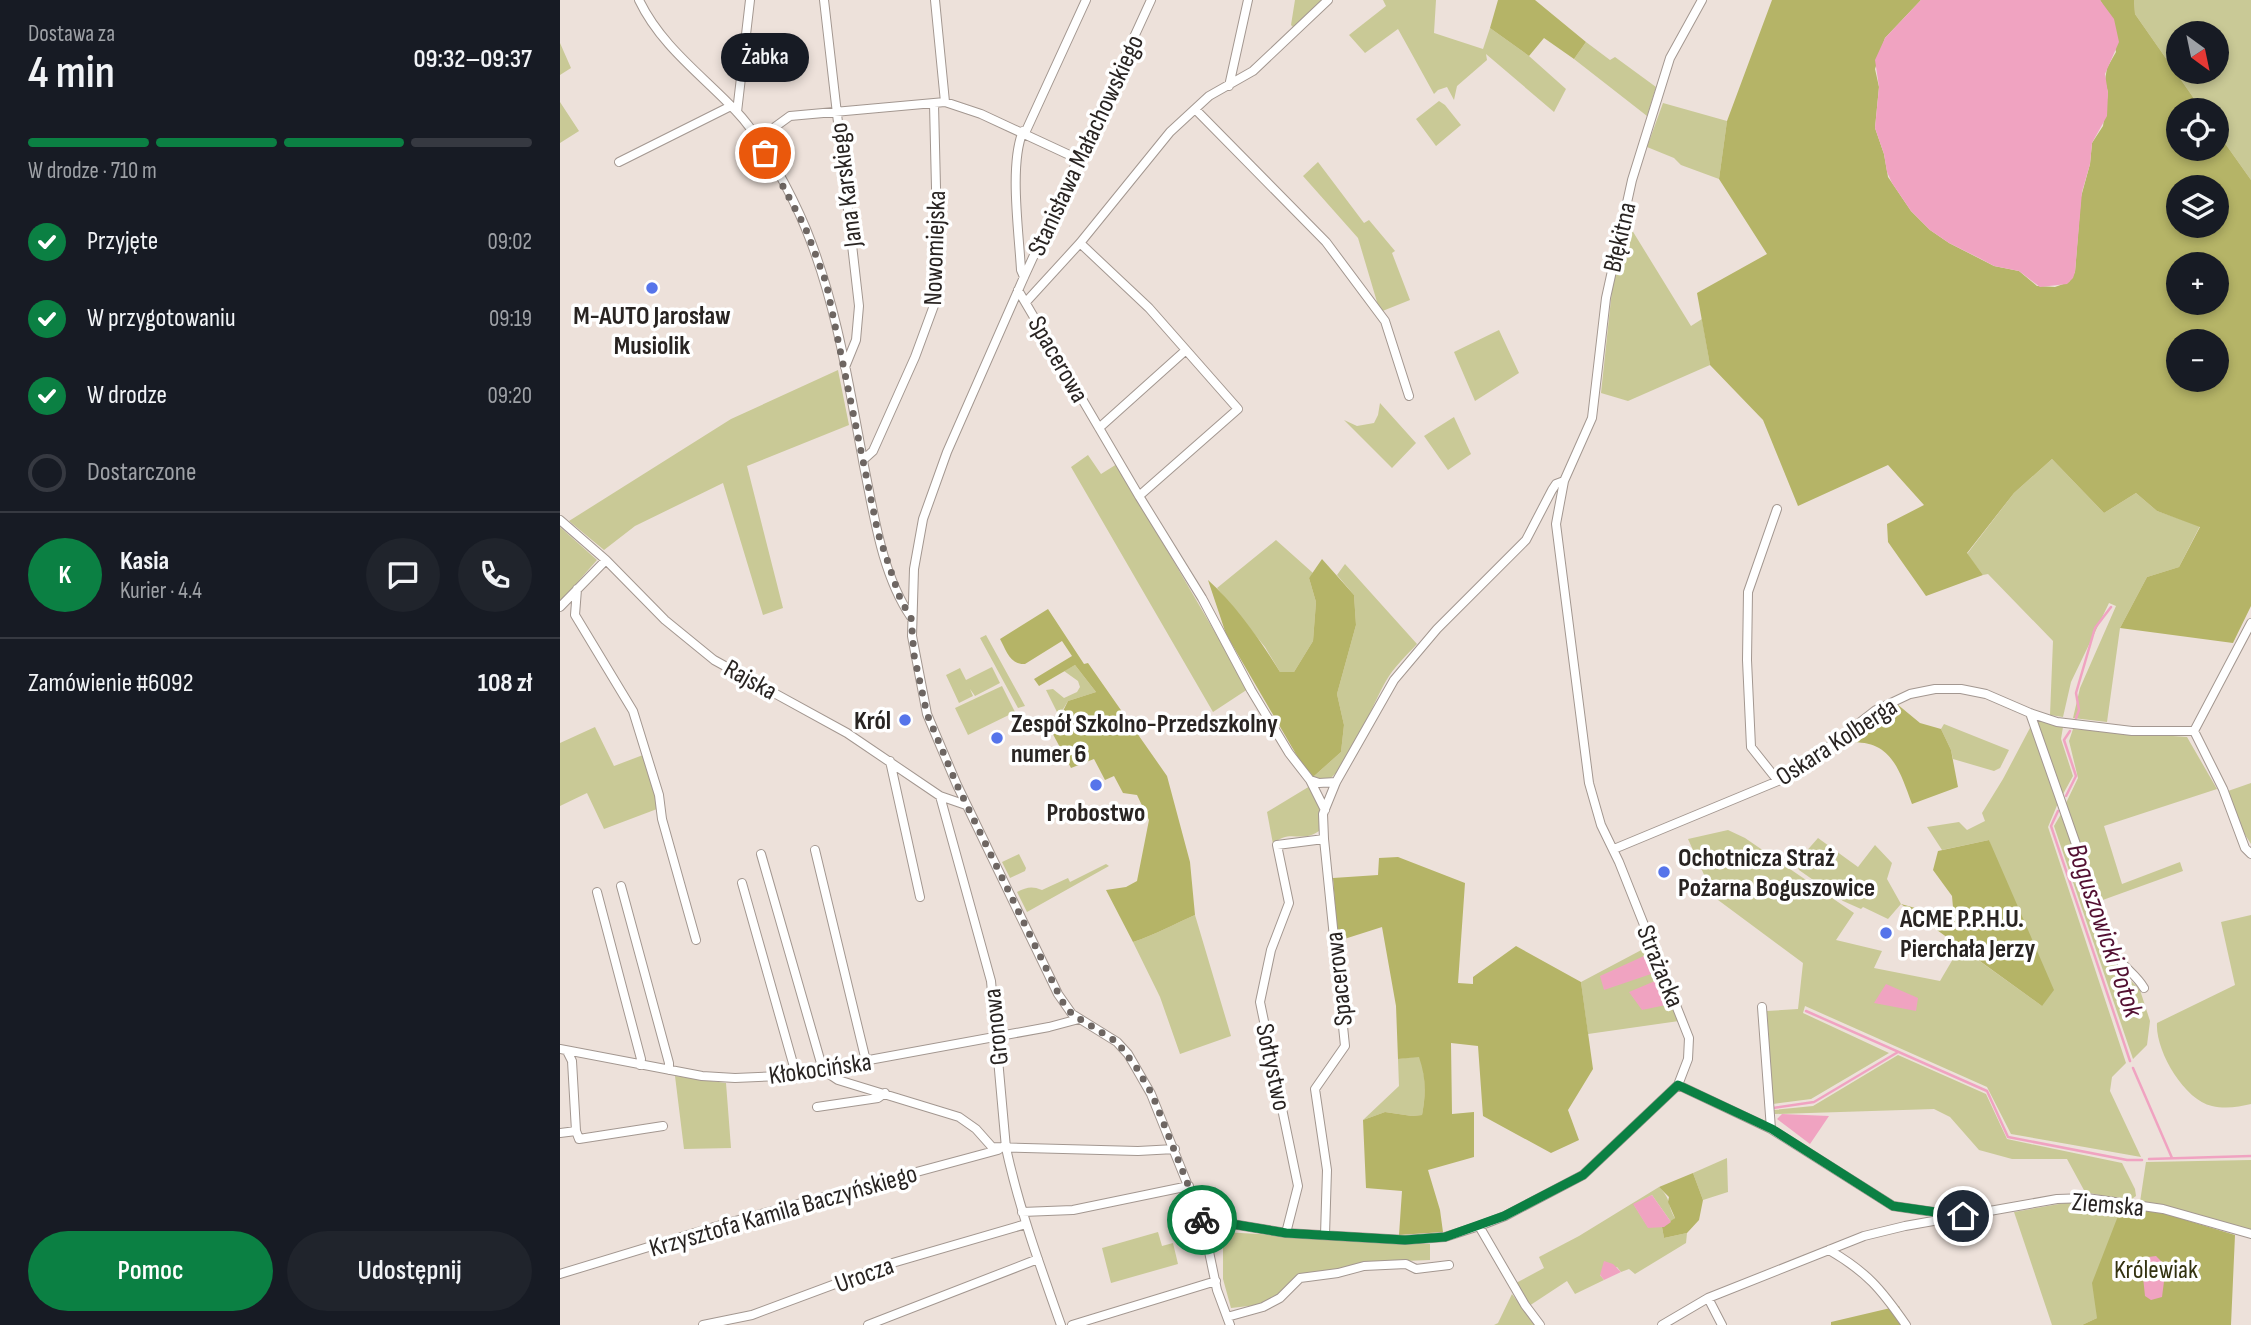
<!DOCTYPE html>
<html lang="pl">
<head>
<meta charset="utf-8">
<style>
	:root { --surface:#171b24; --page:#20242c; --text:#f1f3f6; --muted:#9ea1a6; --line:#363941; --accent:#0b8043 }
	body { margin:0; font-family:"Sofia Sans Condensed",sans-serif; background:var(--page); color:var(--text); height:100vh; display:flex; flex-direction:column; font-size:26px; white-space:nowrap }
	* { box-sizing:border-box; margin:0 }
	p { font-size:23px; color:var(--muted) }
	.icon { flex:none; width:38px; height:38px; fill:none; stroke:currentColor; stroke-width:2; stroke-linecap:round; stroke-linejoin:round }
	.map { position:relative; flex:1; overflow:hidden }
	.side { display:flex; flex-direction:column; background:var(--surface); width:560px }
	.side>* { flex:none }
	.needle { width:46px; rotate:147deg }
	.fabs { position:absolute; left:1606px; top:21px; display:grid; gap:14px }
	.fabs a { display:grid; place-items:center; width:63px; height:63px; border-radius:50%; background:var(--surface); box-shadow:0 4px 10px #0003; font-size:35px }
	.pin { position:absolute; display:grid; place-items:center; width:60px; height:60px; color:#fff; margin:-30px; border:4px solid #fff; border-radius:50%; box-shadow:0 2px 7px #0007 }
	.courier { position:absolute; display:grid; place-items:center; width:70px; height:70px; margin:-35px; border:5px solid #0b8043; border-radius:50%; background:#fff; color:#222; box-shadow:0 2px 9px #0007 }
	.bubble { position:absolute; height:49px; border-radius:24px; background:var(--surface); box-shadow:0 4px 10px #0003; font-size:23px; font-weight:600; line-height:49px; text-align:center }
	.summary em { font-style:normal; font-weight:600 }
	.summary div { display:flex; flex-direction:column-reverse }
	.summary { display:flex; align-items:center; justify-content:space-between; height:119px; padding:0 28px }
	h1 { font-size:46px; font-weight:600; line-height:52px }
	.bar { display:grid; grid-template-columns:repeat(4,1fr); gap:10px 7px; align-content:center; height:84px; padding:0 28px }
	.bar i { height:9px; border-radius:5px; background:var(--line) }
	.bar .selected { background:var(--accent) }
	.bar p { grid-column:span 4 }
	.line { display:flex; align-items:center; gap:18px; padding:0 28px; border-top:2px solid var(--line) }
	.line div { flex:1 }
	.round { display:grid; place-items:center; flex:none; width:74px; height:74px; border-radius:37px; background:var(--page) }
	ol { padding:0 28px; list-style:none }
	li { display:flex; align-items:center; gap:21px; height:77px }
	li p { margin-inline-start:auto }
	li .icon { padding:7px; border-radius:50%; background:var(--accent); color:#fff; stroke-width:4 }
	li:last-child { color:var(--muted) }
	li i { width:38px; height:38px; border:4px solid var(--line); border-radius:50% }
	.cta { display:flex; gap:14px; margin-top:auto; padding:14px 28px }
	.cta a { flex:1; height:80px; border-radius:42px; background:var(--accent); color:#fff; font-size:28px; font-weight:600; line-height:80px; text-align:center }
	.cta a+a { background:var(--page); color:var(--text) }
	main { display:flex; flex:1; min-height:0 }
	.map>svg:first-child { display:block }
	.green { fill:#c9c996; fill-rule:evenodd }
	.forest { fill:#b5b467; fill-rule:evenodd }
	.water { fill:#f0a3c1 }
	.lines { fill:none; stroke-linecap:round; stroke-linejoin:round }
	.stream { stroke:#f0a3c1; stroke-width:2.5 }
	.minor-casing { stroke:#a39790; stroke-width:10 }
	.minor { stroke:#fff; stroke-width:8 }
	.done { stroke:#6e6662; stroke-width:7; stroke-dasharray:0 12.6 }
	.route { stroke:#0b8043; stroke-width:9 }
	.poi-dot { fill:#5674ea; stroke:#fff; stroke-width:2.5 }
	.labels { text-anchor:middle; stroke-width:7; stroke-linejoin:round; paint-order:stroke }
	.street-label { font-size:26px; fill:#292422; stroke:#fff }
	.poi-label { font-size:26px; font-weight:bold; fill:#292422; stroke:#fff; text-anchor:start }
	.park-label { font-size:26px; fill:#333210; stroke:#fff }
	.water-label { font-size:28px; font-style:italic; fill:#520f31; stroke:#fff }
</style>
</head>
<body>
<main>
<section class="side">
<div class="summary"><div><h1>4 min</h1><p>Dostawa za</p></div><em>09:32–09:37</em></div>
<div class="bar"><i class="selected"></i><i class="selected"></i><i class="selected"></i><i></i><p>W drodze · 710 m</p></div>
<ol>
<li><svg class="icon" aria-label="check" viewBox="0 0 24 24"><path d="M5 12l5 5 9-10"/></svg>Przyjęte<p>09:02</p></li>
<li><svg class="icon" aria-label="check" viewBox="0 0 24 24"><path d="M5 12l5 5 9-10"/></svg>W przygotowaniu<p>09:19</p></li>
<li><svg class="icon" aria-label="check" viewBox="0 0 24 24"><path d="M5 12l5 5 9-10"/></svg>W drodze<p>09:20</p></li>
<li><i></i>Dostarczone</li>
</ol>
<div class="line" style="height:126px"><b class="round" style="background:var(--accent);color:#fff">K</b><div><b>Kasia</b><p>Kurier · 4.4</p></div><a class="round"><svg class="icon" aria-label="chat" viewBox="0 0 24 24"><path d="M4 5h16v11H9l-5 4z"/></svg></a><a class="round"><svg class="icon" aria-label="phone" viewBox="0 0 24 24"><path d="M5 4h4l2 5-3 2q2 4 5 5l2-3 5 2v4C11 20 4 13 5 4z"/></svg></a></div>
<div class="line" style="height:91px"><div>Zamówienie #6092</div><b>108 zł</b></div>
<div class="cta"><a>Pomoc</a><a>Udostępnij</a></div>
</section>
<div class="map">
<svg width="1691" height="1325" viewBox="0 0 1691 1325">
	<rect width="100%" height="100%" fill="#ede1da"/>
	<path class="green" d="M735 0H762L733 27 731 25Z
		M823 0H876L874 33 923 49 930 28 969 56 1006 89 994 112 926 54 927 60 897 86 894 100 887 87 878 90 874 94 838 29 805 53 789 35 826 6Z
		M1574 0H1691V180L1657 132V110H1642L1575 14ZM1619 33H1657V72H1619Z
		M1026 42 1050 60 1055 57 1096 87 1087 116 1014 59Z
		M0 43 11 68 0 75Z
		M879 101 885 105 901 125 876 146 856 119Z
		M0 102 19 131 0 143Z
		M1103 103 1167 121 1159 179 1121 165 1114 158 1087 147Z
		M758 162 804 223 809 220 835 251 832 253 850 300 820 312 798 238 743 176Z
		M1067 222 1131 326 1142 319 1150 365 1068 401 1041 393 1052 290Z
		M939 330 959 373 915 401 894 352Z
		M278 370 289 425 187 466 223 608 203 615 163 483 75 526 44 550 9 521 171 419Z
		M820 403 856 443 832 468 784 420 797 426 814 423 818 415Z
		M894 417 911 454 888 470 864 436Z
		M528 455 541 474 557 464 688 689 653 712 511 467Z
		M1492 459 1544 513 1576 493 1597 511 1640 526 1619 567 1587 577 1560 628 1547 722 1513 718 1520 688 1556 606 1549 603 1511 682 1503 717 1490 715 1493 641 1428 574 1423 575 1407 554 1454 493Z
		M0 527 37 560 0 602Z
		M716 540 753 573 749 578 756 602 753 641 734 672H720L705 647 657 588Z
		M785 564 857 644C847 655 833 668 826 681 811 706 790 769 765 782L753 777 781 752 784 725 777 694 796 625 794 595 777 575Z
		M426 635 465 706 458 708 420 638Z
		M515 665 536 692 508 701 499 716 486 690 493 689 504 698 517 692 520 687 518 681 504 671Z
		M432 667 440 683 415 696 410 689 413 696 399 703 386 675 400 668 406 680Z
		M442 686 455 712 408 735 395 708Z
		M1476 719 1503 727 1501 739 1513 776 1502 796Z
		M1384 724 1449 750 1440 768 1434 771 1393 759 1391 750 1381 729Z
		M1471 726 1498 803 1488 827 1566 1063 1552 1077 1550 1091 1581 1157 1451 1134 1427 1087 1245 1006 1243 1013 1329 1053 1251 1099 1213 1104 1207 1011 1238 1009 1243 963 1154 897 1128 839 1168 830 1185 838 1294 913 1276 940 1322 951 1314 968 1380 981 1400 947 1482 1006 1429 840 1382 850 1367 827 1399 822 1407 830 1425 821 1422 813 1443 779Z
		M35 727 54 766 83 755 97 799V809L44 829 27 793 0 806V743Z
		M1513 729 1627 737 1657 789 1544 826 1562 884 1620 862 1623 871 1540 901 1506 803 1518 778 1509 741Z
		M1691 783V844L1682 830 1668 791Z
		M750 786 759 807V831C741 844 730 828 713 844L707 812Z
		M1501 814 1554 963 1580 990 1590 1021 1587 1045 1573 1059 1494 826Z
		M1258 838 1298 867 1315 845 1332 863 1327 879 1341 904 1328 919 1303 907 1301 909 1283 901 1239 870 1236 863Z
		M459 854 466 868 465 871 450 878 442 862Z
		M546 864 549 866 467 912 457 892C467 887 472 886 482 890L508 878 510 882Z
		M635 915 671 1036 620 1054 600 997 573 942C595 935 614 924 635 915Z
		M1691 915V1104C1679 1107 1665 1109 1652 1106 1624 1100 1595 1050 1597 1023L1675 985 1661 922Z
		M1087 947 1119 1021 1028 1034 1021 982Z
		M1338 1055 1426 1094 1447 1139 1562 1163 1575 1189 1576 1196 1569 1201 1525 1192 1507 1159H1452L1419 1150 1390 1117 1374 1109 1215 1114 1214 1110 1253 1106Z
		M860 1056C866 1077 866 1094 862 1115L852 1116 825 1112 803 1120 839 1086 838 1059Z
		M115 1076 166 1083 171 1148 124 1149Z
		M1167 1158 1168 1192 1143 1200 1133 1173Z
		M1691 1160V1230L1658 1220 1580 1202 1586 1162Z
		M1099 1187C1112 1200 1107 1205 1115 1218L1111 1222 1092 1195 1074 1205 1088 1227H1102L1104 1238 1127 1233 1126 1243 1075 1274 1069 1269 1061 1272 1057 1267 1040 1275 1044 1280 1015 1294 1007 1281 969 1306 956 1283 984 1268 979 1257 1019 1236Z
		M1516 1201 1574 1208 1537 1318 1522 1325H1492L1454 1212Z
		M598 1232 602 1246 613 1243 618 1264 551 1283 542 1248Z
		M663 1232 870 1244V1260L819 1262 740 1275 714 1298 698 1305 671 1308 663 1279Z
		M952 1294 975 1325H934L938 1323Z"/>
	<path class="forest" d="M938 0H975L1026 42 1014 59 984 38 969 56 930 28Z
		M1212 0H1361L1325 38 1315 69 1319 87 1315 128 1324 154 1328 177 1351 211 1370 230 1389 243 1434 266 1459 271 1477 286 1495 287 1509 282 1515 272 1521 197 1530 164 1532 143 1543 126 1548 93 1545 80 1547 68 1556 52 1547 12 1540 0H1574L1575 14 1642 110H1619V149H1657V132L1691 180V606L1673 643 1560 628 1587 577 1619 567 1640 527 1597 511 1576 493 1544 513 1492 459 1454 493 1407 553 1423 575 1366 596 1328 542 1327 524 1364 505 1328 465 1238 506 1203 420 1150 365 1137 293 1207 254 1159 179 1167 121ZM1619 187H1657V226H1619ZM1619 264H1657V303H1619ZM1619 341H1657V380H1619Z
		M762 559 794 595 796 625 777 694 784 725 781 752 753 777 747 773 666 634 648 580C675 604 701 641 720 672H734L753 641 756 602 749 578Z
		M488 609 524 664 528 663 607 776 630 862 635 915C614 924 595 935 573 942L546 890 566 887 577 881 589 820 577 795 563 793 554 776 545 780 534 759 511 768 487 723 501 715 508 701 536 692 515 665 479 686 474 679 512 656 502 641 465 664C450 665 446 650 440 639Z
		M1337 704 1360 723 1381 729 1391 750 1398 787 1352 804C1338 766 1330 737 1282 743L1320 712Z
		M1429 840 1494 990 1482 1006 1341 904 1394 919 1392 896 1373 870 1378 851Z
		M838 857 905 883 898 983 913 984V977L956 946 1021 982 1033 1069 1008 1110 1019 1140 991 1153 923 1116 918 1046 891 1043 892 1114 914 1112V1157L868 1170 880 1210 883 1232 839 1235 842 1191 806 1188 803 1120 825 1112 852 1116 862 1115C866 1094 866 1077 859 1057L838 1059 836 1006 822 927 778 941 773 878 818 875 819 858Z
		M1133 1173 1143 1200 1139 1220 1127 1233 1104 1238 1102 1227 1115 1218 1108 1202 1109 1197 1099 1187Z
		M1574 1208 1606 1214 1675 1235 1671 1325H1522L1537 1318 1532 1283 1558 1216Z
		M1339 1306 1346 1325H1271V1322Z"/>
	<path class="water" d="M1361 0H1540L1554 19 1559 42 1545 74 1548 93 1547 116 1532 143 1530 164 1522 192 1515 272 1513 278 1507 284 1480 287 1459 271 1434 266 1421 259 1389 243 1370 230 1351 211 1332 183 1327 172 1324 154 1315 128 1319 87 1315 60 1325 38Z
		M1084 956 1094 973 1044 990 1040 976Z
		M1095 981 1106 1005 1082 1010 1069 992Z
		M1326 984 1358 998 1356 1011 1314 1003Z
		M1222 1114 1269 1116 1250 1144 1217 1119Z
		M1092 1195 1111 1222 1104 1227 1088 1228 1073 1204Z
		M1596 1256 1606 1266 1602 1297 1591 1300 1585 1296 1581 1258Z
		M1044 1261 1053 1264 1061 1272 1044 1280 1040 1275Z"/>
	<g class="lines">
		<path class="stream" d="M1516 718 1519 710 1516 693 1535 628 1551 607
			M1506 796 1516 776 1504 740 1510 731
			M1498 811 1491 826 1570 1061
			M1246 1011 1427 1091 1448 1137 1567 1160H1582
			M1573 1068 1612 1158
			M1213 1108 1254 1102 1338 1052
			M1589 1159 1691 1156"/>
		<g class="minor-casing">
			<path id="minor" d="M79 0C101 46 142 75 176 111 202 138 232 195 246 229 277 305 289 386 304 466 314 515 322 575 351 617
				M264 0 299 306 296 340 285 367
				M375 0 385 102
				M591 0 464 277 387 452 363 519 354 569 352 636 367 714 397 785 498 994 512 1014 557 1042 568 1054 591 1094 643 1223 657 1290 670 1325
				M669 86 688 0
				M635 109 766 242 825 321 849 396
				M177 112 190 0
				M463 131C449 165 459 232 461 270L464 277
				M465 133 526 0
				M197 140 230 116 385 102 421 114 518 159
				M59 162 171 106
				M520 243 589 308 678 409 579 496
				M458 290 579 496 642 598 691 690 729 753 750 780 759 783 776 782
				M466 302 520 243 610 132 649 96 693 71 768 0
				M539 428 626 350
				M303 460 313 451 355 357 376 300 378 271 374 104
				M1217 509 1188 592 1187 660 1191 747 1218 781
				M0 520 46 560 105 620 154 660 287 733 380 796 406 805
				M17 589 15 615 73 711 99 795 102 819 136 940
				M0 607 46 560
				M1470 713 1552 947C1561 968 1574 971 1584 988
				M1634 731 1663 789 1685 848 1691 854
				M330 761 360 897
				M750 780 765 810
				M380 796 431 981 446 1148C459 1208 480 1266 501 1325
				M764 839 785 1046 755 1089 767 1170 765 1235
				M1054 849 1218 781 1258 755 1316 710 1350 694 1375 689H1401L1426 694 1470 713 1497 722 1572 731H1634L1691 623
				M255 850 306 1061
				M201 854 263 1070 278 1080 399 1117 416 1129 432 1147 578 1151 615 1149
				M182 883 236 1074
				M61 886 109 1063V1070
				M37 892 81 1059 80 1065
				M1202 1007 1211 1129
				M0 1049 142 1076 175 1078 222 1076 489 1027 519 1019
				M1118 1085 1211 1129 1333 1206 1394 1215
				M257 1107 318 1098 325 1093
				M16 1131 19 1139 103 1126
				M0 1133 16 1131 12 1061 7 1051
				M462 1212 513 1210 629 1186
				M643 1223 660 1222 726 1233 845 1240 885 1237 919 1226 945 1216 1023 1175 1118 1085 1128 1059 1129 1038 1059 862 1041 825 1029 783 996 524 1004 481 1032 418 1046 298 1072 180 1110 58 1142 0
				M919 1226 965 1305 980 1325
				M726 1233 738 1186 700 1002 711 950 729 903 717 845 764 839 763 814 776 782 834 680 877 629 966 540 992 490 996 484 1004 481
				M1269 1250C1307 1272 1321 1289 1346 1325
				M0 1274 164 1224 438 1150
				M1148 1298 1162 1325
				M667 1317 703 1307 720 1298 740 1278 778 1273 804 1266 846 1264 856 1269 889 1265
				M143 1325 192 1315 329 1264 466 1224
				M308 1325 478 1259
				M512 1325 656 1281
				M1102 1325 1148 1298 1304 1236 1345 1226 1497 1199 1527 1198 1603 1209 1691 1234"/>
		</g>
		<use href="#minor" class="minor"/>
	</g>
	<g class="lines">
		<path class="done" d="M205 153 245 227 266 282 318 533 341 601 351 617 354 655 367 714 397 785 502 1001 512 1014 557 1042 576 1067 592 1094 642 1220"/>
		<path class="route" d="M642 1220 643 1223 660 1222 726 1233 845 1240 885 1237 944 1216 1023 1175 1118 1085 1212 1129 1333 1206 1403 1216"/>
	</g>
	<g class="poi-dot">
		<circle cx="92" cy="288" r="7"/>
		<circle cx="345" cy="720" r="7"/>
		<circle cx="437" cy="738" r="7"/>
		<circle cx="536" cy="785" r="7"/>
		<circle cx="1104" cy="872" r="7"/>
		<circle cx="1326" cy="933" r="7"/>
	</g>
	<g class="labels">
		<g class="street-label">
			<text transform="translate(525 145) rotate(-65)" y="9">Stanisława Małachowskiego</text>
			<text transform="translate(285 185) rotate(-97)" y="9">Jana Karskiego</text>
			<text transform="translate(1059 237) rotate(-77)" y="9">Błękitna</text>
			<text transform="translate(374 248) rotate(-88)" y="9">Nowomiejska</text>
			<text transform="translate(499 359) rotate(60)" y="9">Spacerowa</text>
			<text transform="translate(191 679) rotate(29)" y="9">Rajska</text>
			<text transform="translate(1276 741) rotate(-33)" y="9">Oskara Kolberga</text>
			<text transform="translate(1101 966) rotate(68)" y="9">Strażacka</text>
			<text transform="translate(778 979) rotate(-96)" y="9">Spacerowa</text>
			<text transform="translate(435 1027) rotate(-96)" y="9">Gronowa</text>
			<text transform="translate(714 1067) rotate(78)" y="9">Sołtystwo</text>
			<text transform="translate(260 1068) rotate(-8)" y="9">Kłokocińska</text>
			<text transform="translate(1548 1204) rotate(5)" y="9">Ziemska</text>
			<text transform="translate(223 1210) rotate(-16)" y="9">Krzysztofa Kamila Baczyńskiego</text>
			<text transform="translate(304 1274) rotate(-20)" y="9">Urocza</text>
		</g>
		<g class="poi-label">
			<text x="92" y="324" text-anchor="middle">M-AUTO Jarosław<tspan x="92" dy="30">Musiolik</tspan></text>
			<text x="331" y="729" text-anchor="end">Król</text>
			<text x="451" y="732">Zespół Szkolno-Przedszkolny<tspan x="451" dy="30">numer 6</tspan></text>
			<text x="536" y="821" text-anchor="middle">Probostwo</text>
			<text x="1118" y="866">Ochotnicza Straż<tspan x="1118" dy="30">Pożarna Boguszowice</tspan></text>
			<text x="1340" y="927">ACME P.P.H.U.<tspan x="1340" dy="30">Pierchała Jerzy</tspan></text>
		</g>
		<g class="park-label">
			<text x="1596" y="1278">Królewiak</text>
		</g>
		<g class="water-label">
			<text transform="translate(1546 930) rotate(71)" y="10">Boguszowicki Potok</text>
		</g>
	</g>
</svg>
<div class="fabs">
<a><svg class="needle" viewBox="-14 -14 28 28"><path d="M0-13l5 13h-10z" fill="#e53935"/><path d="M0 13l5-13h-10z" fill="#9ea1a6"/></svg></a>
<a><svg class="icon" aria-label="locate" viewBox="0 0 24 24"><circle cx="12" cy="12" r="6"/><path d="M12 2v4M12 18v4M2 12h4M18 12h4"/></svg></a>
<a><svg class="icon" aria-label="layers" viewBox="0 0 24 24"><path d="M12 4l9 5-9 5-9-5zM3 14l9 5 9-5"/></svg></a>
<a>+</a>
<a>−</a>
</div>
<div class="pin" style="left:205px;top:153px;background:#ea580c"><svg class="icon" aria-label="bag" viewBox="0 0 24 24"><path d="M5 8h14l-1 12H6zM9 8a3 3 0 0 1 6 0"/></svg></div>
<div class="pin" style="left:1403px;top:1216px;background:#1f2937"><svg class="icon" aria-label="home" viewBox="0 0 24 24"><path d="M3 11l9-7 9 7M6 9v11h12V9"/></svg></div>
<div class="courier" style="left:642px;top:1220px"><svg class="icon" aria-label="bike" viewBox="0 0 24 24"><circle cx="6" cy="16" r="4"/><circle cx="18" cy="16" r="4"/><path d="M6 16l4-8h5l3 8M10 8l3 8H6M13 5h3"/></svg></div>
<div class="bubble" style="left:161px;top:33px;width:88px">Żabka</div>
</div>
</main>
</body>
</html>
